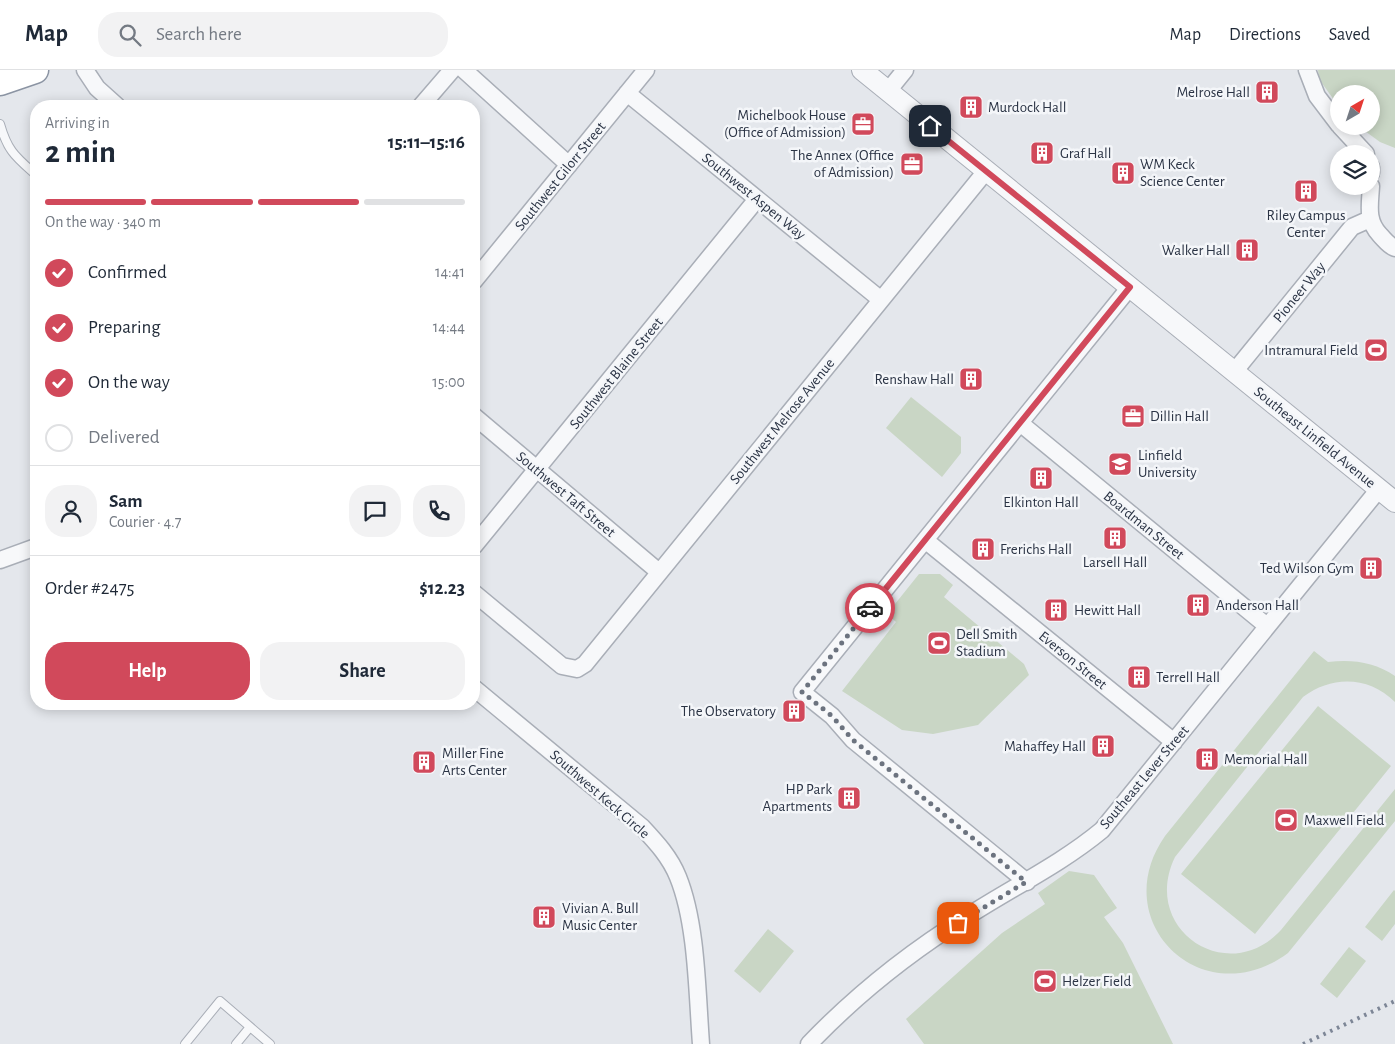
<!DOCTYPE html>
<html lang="en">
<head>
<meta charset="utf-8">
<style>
	:root { --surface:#fff; --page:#f2f2f3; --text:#1f2937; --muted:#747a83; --line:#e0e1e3; --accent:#d1495b }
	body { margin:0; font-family:"Alegreya Sans",sans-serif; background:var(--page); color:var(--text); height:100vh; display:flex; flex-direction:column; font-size:19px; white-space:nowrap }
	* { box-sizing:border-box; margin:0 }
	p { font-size:16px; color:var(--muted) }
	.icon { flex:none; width:28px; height:28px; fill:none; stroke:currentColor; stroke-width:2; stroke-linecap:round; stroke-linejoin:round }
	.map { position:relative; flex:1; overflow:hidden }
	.drawer { position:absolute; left:30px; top:30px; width:450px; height:610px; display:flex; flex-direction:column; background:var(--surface); border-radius:20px; box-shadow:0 2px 12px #0003 }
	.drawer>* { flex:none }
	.needle { width:32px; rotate:39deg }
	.buttons { position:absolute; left:1330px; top:15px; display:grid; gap:10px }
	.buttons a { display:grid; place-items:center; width:50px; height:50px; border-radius:50%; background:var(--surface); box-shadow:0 2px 12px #0003; font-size:25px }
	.pin { position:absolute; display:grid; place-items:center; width:42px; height:42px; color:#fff; margin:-21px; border-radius:10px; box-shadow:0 2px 8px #0006 }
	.courier { position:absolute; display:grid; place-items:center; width:50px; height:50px; margin:-25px; border:4px solid #d1495b; border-radius:50%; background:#fff; color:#222; box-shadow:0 1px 6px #0007 }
	.headline em { font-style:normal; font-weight:700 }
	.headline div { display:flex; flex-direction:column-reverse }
	.headline { display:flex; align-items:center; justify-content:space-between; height:85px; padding:0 15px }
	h1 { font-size:32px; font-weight:700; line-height:38px }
	.bar { display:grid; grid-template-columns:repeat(4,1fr); gap:8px 5px; align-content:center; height:60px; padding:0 15px }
	.bar i { height:6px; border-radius:4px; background:var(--line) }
	.bar .active { background:var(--accent) }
	.bar p { grid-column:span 4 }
	.line { display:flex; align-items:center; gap:12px; padding:0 15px; border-top:1px solid var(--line) }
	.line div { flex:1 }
	.round { display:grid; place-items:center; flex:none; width:52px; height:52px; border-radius:20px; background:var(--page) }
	ol { padding:0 15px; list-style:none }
	li { display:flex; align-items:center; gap:15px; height:55px }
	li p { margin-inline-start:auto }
	li .icon { padding:5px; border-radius:50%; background:var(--accent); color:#fff; stroke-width:4 }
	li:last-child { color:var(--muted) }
	li i { width:28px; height:28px; border:2px solid var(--line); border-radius:50% }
	.cta { display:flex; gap:10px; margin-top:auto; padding:10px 15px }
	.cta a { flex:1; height:58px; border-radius:20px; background:var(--accent); color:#fff; font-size:20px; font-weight:700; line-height:58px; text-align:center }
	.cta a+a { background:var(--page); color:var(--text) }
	header { display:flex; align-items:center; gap:30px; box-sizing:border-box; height:70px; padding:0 25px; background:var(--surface); border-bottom:1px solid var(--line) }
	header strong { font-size:24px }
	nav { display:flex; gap:28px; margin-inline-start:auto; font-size:18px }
	.search { width:350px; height:45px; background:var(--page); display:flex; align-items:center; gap:12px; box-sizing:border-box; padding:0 18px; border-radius:20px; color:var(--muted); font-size:19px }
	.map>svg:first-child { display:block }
	.green { fill:#c9d6c5 }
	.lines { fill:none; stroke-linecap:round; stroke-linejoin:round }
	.service-casing { stroke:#a9aeb7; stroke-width:10 }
	.minor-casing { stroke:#a9aeb7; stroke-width:19 }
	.tertiary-casing { stroke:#a9aeb7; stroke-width:22 }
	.trunk-casing { stroke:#8b94a3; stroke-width:29 }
	.service { stroke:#f7f8fa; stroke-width:8 }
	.minor { stroke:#f7f8fa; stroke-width:16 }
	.tertiary { stroke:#f7f8fa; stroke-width:20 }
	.trunk { stroke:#fff; stroke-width:26 }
	.rail { stroke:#7d8696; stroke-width:4; stroke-dasharray:2.5 5; stroke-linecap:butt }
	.done { stroke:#6c737f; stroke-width:5; stroke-dasharray:0 9 }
	.route { stroke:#d1495b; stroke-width:6 }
	.labels { text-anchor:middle; stroke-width:5; stroke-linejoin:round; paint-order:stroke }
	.poi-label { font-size:15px; fill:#2b3445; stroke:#f4f6f9; text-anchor:start }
	.street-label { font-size:15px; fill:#2b3445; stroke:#f4f6f9 }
</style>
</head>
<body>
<header>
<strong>Map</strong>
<div class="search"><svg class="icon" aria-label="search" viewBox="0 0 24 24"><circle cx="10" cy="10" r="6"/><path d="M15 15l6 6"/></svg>Search here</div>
<nav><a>Map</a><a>Directions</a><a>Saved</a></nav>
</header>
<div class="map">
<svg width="1395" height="974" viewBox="0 0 1395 974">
	<rect width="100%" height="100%" fill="#e4e7ec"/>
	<path class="green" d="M1318 0H1395V78L1380 72 1358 56H1371V24H1339V37L1319 9Z
		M911 327 961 367V383L942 407 886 358Z
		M919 504H940L953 515 944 527 1024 594 1029 605 978 655 933 664 902 660 842 621 896 552 887 544Z
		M1314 581 1328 592C1352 589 1375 592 1395 606V632C1369 606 1332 605 1303 627L1175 787C1140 859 1227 918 1281 860L1395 719V751L1288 883C1203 946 1105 852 1165 766Z
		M1318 636 1391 696 1255 864 1181 804Z
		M1069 801 1094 805 1117 838 1104 847 1123 873 1173 974H924L906 949 1002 863 1045 834 1038 823Z
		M1394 820 1395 821V854L1382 871 1365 857Z
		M768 859 794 881 760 923 734 901Z
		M1349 877 1366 891 1337 928 1320 914Z"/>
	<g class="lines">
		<g class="service-casing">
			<path id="service" d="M0 54C8 82 16 87 36 105
				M185 974 220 931 270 974
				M236 974 250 957"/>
		</g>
		<g class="minor-casing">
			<path id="minor" d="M85 0 97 18 117 36
				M464 0 569 95
				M1307 0 1317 26 1339 55
				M888 21 905 0
				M627 23 880 229
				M421 36 452 0
				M1340 56 1366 84
				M1371 97V103
				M1371 116C1370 135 1366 150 1380 165 1385 170 1388 175 1395 178
				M474 211 646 0
				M1234 302 1352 157 1370 149
				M474 346 659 502
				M1020 353 1267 556
				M925 470 1174 672
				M474 476 757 129
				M0 490 36 477
				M474 523 562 596 577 599 585 594 986 101
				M474 618 642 757C656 772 670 787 678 807 697 854 697 922 701 974
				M1027 812 853 670 832 646 802 622 1130 217
				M809 974C856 925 910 882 968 846 1013 817 1061 794 1102 760L1379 419"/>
		</g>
		<g class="tertiary-casing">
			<path id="tertiary" d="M862 0 1395 432"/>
		</g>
		<g class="trunk-casing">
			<path id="trunk" d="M0 12 35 0"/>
		</g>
		<use href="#service" class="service"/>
		<use href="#minor" class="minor"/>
		<use href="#tertiary" class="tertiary"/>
		<use href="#trunk" class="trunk"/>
		<path class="rail" d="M1303 974 1395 931"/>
	</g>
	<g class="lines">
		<path class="done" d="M870 538 802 622 832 646 853 670 1026 812 958 853"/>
		<path class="route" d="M870 538 1130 217 930 56"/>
	</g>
	<defs>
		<g id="building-square" transform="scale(1.25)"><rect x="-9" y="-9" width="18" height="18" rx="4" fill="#d1495b" stroke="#f4f6f9"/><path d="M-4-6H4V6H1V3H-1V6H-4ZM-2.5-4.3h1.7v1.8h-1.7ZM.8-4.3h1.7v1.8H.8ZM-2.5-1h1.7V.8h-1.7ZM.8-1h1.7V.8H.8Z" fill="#fff"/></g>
		<g id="office-square" transform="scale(1.25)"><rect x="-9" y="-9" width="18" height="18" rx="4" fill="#d1495b" stroke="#f4f6f9"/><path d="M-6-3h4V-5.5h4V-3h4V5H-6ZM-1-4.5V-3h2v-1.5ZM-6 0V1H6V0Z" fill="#fff"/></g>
		<g id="stadium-square" transform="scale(1.25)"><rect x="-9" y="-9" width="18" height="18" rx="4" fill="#d1495b" stroke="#f4f6f9"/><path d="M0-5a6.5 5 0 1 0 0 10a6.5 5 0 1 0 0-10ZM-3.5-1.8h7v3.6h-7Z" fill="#fff"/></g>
		<g id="university-square" transform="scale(1.25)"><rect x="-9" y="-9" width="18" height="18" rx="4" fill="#d1495b" stroke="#f4f6f9"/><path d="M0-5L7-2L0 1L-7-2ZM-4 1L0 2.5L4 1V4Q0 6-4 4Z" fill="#fff"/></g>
	</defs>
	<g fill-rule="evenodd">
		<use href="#building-square" x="1267" y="22"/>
		<use href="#building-square" x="971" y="37"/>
		<use href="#office-square" x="863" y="54"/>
		<use href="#building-square" x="1042" y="83"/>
		<use href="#office-square" x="912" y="94"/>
		<use href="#building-square" x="1123" y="103"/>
		<use href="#building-square" x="1306" y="121"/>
		<use href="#building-square" x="1247" y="180"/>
		<use href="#stadium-square" x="1376" y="280"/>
		<use href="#building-square" x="971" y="309"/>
		<use href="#office-square" x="1133" y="346"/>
		<use href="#university-square" x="1120" y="394"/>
		<use href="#building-square" x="1041" y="408"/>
		<use href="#building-square" x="1115" y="468"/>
		<use href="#building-square" x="983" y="479"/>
		<use href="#building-square" x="1371" y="498"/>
		<use href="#building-square" x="1198" y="535"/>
		<use href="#building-square" x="1056" y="540"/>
		<use href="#stadium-square" x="939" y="573"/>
		<use href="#building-square" x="1139" y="607"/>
		<use href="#building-square" x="794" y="641"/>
		<use href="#building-square" x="1103" y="676"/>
		<use href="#building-square" x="1207" y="689"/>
		<use href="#building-square" x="424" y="692"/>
		<use href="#building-square" x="849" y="728"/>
		<use href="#stadium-square" x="1286" y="750"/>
		<use href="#building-square" x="544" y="847"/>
		<use href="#stadium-square" x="1045" y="911"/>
	</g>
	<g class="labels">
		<g class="poi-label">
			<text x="1250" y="27" text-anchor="end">Melrose Hall</text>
			<text x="988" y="42">Murdock Hall</text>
			<text x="846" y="50" text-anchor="end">Michelbook House<tspan x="846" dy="17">(Office of Admission)</tspan></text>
			<text x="1060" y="88">Graf Hall</text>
			<text x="894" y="90" text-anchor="end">The Annex (Office<tspan x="894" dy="17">of Admission)</tspan></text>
			<text x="1140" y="99">WM Keck<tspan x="1140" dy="17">Science Center</tspan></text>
			<text x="1306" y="150" text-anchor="middle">Riley Campus<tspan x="1306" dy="17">Center</tspan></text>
			<text x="1230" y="185" text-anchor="end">Walker Hall</text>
			<text x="1358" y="285" text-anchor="end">Intramural Field</text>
			<text x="954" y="314" text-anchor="end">Renshaw Hall</text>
			<text x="1150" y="351">Dillin Hall</text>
			<text x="1138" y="390">Linfield<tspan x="1138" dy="17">University</tspan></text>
			<text x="1041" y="437" text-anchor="middle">Elkinton Hall</text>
			<text x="1000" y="484">Frerichs Hall</text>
			<text x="1115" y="497" text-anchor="middle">Larsell Hall</text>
			<text x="1354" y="503" text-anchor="end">Ted Wilson Gym</text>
			<text x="1216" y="540">Anderson Hall</text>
			<text x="1074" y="545">Hewitt Hall</text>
			<text x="956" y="569">Dell Smith<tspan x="956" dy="17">Stadium</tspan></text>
			<text x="1156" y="612">Terrell Hall</text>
			<text x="776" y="646" text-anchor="end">The Observatory</text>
			<text x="1086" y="681" text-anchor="end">Mahaffey Hall</text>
			<text x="442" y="688">Miller Fine<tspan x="442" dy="17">Arts Center</tspan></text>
			<text x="1224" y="694">Memorial Hall</text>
			<text x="832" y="724" text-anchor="end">HP Park<tspan x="832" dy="17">Apartments</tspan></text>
			<text x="1304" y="755">Maxwell Field</text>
			<text x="562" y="843">Vivian A. Bull<tspan x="562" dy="17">Music Center</tspan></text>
			<text x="1062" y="916">Helzer Field</text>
		</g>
		<g class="street-label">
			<text transform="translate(560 106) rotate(-51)" y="5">Southwest Gilorr Street</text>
			<text transform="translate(754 126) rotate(39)" y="5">Southwest Aspen Way</text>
			<text transform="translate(1299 222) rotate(-51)" y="5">Pioneer Way</text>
			<text transform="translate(616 303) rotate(-51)" y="5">Southwest Blaine Street</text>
			<text transform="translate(782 351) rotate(-51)" y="5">Southwest Melrose Avenue</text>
			<text transform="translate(1315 367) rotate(39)" y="5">Southeast Linfield Avenue</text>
			<text transform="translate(566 424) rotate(40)" y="5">Southwest Taft Street</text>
			<text transform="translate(1144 455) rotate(39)" y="5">Boardman Street</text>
			<text transform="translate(1073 590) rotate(39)" y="5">Everson Street</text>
			<text transform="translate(1144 707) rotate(-50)" y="5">Southeast Lever Street</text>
			<text transform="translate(600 724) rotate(41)" y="5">Southwest Keck Circle</text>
		</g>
	</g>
</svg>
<div class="buttons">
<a><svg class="needle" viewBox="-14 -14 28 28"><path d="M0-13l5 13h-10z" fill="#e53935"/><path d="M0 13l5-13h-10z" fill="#747a83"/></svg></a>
<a><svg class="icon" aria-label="layers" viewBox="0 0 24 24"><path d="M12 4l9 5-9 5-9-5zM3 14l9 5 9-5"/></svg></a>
</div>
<div class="pin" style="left:958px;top:853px;background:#ea580c"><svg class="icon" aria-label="bag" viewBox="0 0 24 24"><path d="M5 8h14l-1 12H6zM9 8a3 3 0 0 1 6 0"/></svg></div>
<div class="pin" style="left:930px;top:56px;background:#1f2937"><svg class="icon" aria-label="home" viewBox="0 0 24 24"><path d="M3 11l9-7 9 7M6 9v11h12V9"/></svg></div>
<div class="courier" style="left:870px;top:538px"><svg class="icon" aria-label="car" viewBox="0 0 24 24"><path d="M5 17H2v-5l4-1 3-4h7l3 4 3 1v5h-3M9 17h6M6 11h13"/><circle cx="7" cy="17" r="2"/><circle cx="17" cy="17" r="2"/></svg></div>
<section class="drawer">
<div class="headline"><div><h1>2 min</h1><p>Arriving in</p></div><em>15:11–15:16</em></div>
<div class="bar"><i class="active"></i><i class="active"></i><i class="active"></i><i></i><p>On the way · 340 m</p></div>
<ol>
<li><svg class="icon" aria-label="check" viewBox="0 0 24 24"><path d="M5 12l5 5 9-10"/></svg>Confirmed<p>14:41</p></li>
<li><svg class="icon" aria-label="check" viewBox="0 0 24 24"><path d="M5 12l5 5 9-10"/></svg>Preparing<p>14:44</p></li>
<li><svg class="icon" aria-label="check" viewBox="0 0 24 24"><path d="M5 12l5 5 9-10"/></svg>On the way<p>15:00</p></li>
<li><i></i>Delivered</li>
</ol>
<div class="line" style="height:90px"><a class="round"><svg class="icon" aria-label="person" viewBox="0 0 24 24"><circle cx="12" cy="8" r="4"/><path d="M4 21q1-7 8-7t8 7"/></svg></a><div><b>Sam</b><p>Courier · 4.7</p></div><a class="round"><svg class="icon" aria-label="chat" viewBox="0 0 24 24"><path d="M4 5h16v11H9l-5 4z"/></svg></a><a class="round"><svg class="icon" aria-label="phone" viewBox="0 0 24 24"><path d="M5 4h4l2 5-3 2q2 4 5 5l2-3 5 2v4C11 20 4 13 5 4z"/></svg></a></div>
<div class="line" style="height:65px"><div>Order #2475</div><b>$12.23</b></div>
<div class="cta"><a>Help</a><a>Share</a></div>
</section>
</div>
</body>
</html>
